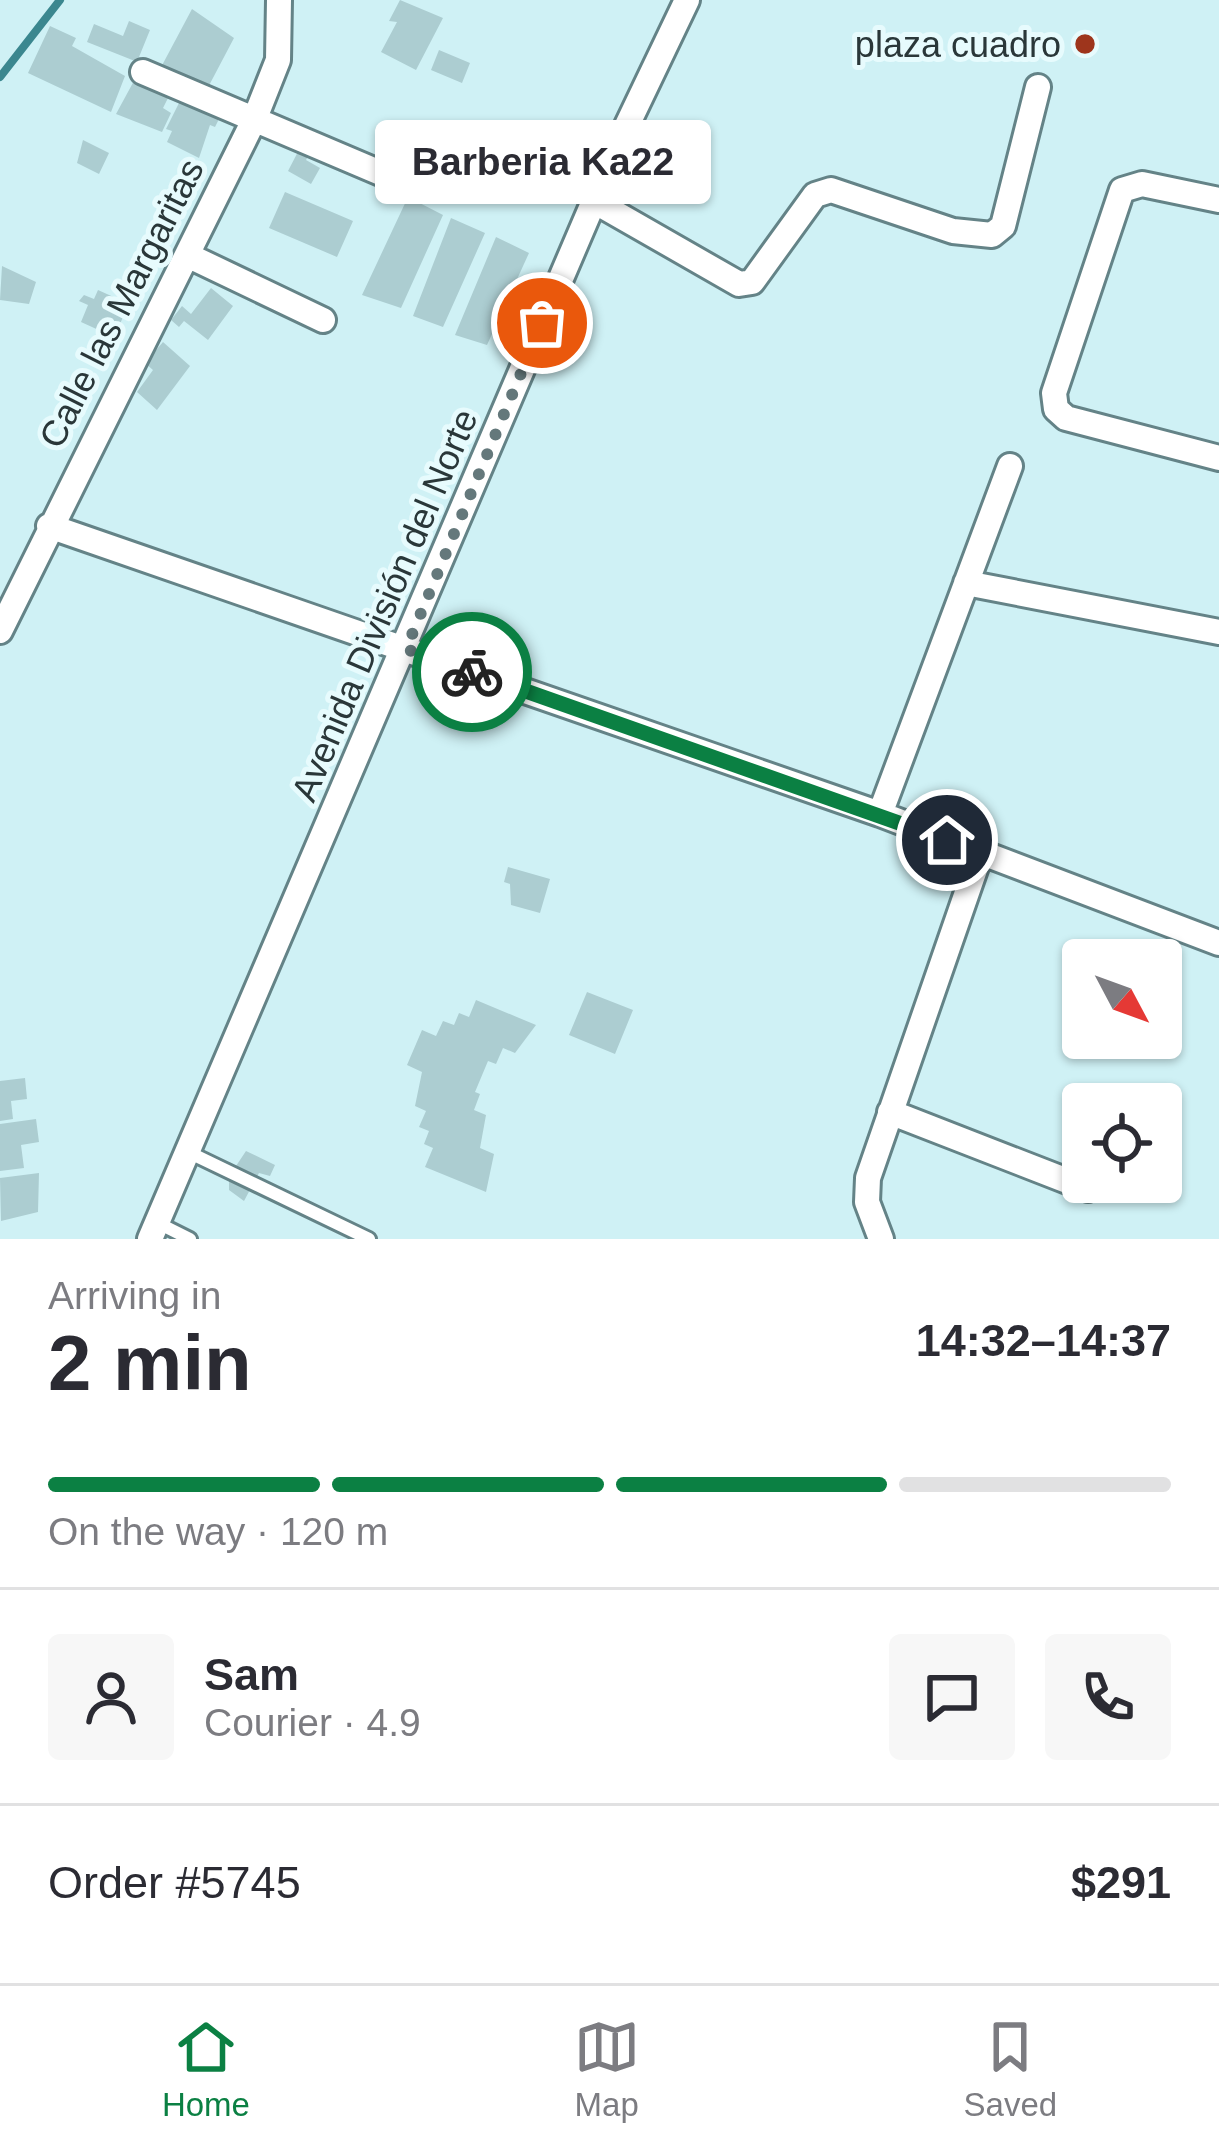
<!DOCTYPE html>
<html lang="en">
<head>
<meta charset="utf-8">
<style>
	:root { --surface:#fff; --page:#f7f7f7; --text:#2b2b33; --muted:#7c7c81; --line:#e1e1e2; --accent:#0b8043 }
	body { margin:0; font-family:Helvetica,sans-serif; background:var(--page); color:var(--text); height:100vh; display:flex; flex-direction:column; font-size:45px; white-space:nowrap }
	* { box-sizing:border-box; margin:0 }
	p { font-size:39px; color:var(--muted) }
	.icon { flex:none; width:66px; height:66px; fill:none; stroke:currentColor; stroke-width:2; stroke-linecap:round; stroke-linejoin:round }
	.map { position:relative; height:1239px; overflow:hidden }
	.sheet { display:flex; flex-direction:column; background:var(--surface); flex:1 }
	.sheet>* { flex:none }
	.needle { width:78px; rotate:131deg }
	.tools { position:absolute; left:1062px; top:939px; display:grid; gap:24px }
	.tools a { display:grid; place-items:center; width:120px; height:120px; border-radius:12px; background:var(--surface); box-shadow:0 3px 9px #0004; font-size:60px }
	.pin { position:absolute; display:grid; place-items:center; width:102px; height:102px; color:#fff; margin:-51px; border:6px solid #fff; border-radius:50%; box-shadow:0 3px 12px #0007 }
	.courier { position:absolute; display:grid; place-items:center; width:120px; height:120px; margin:-60px; border:9px solid #0b8043; border-radius:50%; background:#fff; color:#222; box-shadow:0 3px 15px #0007 }
	.bubble { position:absolute; height:84px; border-radius:12px; background:var(--surface); box-shadow:0 3px 9px #0004; font-size:39px; font-weight:700; line-height:84px; text-align:center }
	.head em { font-style:normal; font-weight:700 }
	.head div { display:flex; flex-direction:column-reverse }
	.head { display:flex; align-items:center; justify-content:space-between; height:204px; padding:0 48px }
	h1 { font-size:78px; font-weight:700; line-height:90px }
	.bar { display:grid; grid-template-columns:repeat(4,1fr); gap:18px 12px; align-content:center; height:144px; padding:0 48px }
	.bar i { height:15px; border-radius:9px; background:var(--line) }
	.bar .active { background:var(--accent) }
	.bar p { grid-column:span 4 }
	.line { display:flex; align-items:center; gap:30px; padding:0 48px; border-top:3px solid var(--line) }
	.line div { flex:1 }
	.round { display:grid; place-items:center; flex:none; width:126px; height:126px; border-radius:12px; background:var(--page) }
	.tab-bar { display:flex; justify-content:space-around; align-items:center; height:168px; border-top:3px solid var(--line); background:var(--surface); font-size:33px; color:var(--muted) }
	.tab-bar a { display:grid; justify-items:center; gap:6px }
	.tab-bar .active { color:var(--accent) }
	.map>svg:first-child { display:block }
	.lines { fill:none; stroke-linecap:round; stroke-linejoin:round }
	.stream { stroke:#3b878f; stroke-width:8 }
	.building { fill:#accdd1 }
	.service-casing { stroke:#648387; stroke-width:18 }
	.minor-casing { stroke:#648387; stroke-width:30 }
	.service { stroke:#fff; stroke-width:12 }
	.minor { stroke:#fff; stroke-width:24 }
	.done { stroke:#64787b; stroke-width:12; stroke-dasharray:0 21.6 }
	.route { stroke:#0b8043; stroke-width:15 }
	.poi-dot { fill:#9e351c; stroke:#e7fbfd; stroke-width:4.5 }
	.labels { text-anchor:middle; stroke-width:10; stroke-linejoin:round; paint-order:stroke }
	.poi-label { font-size:36px; fill:#2a3739; stroke:#e7fbfd; text-anchor:end }
	.street-label { font-size:36px; fill:#2a3739; stroke:#e7fbfd }
</style>
</head>
<body>
<div class="map">
<svg width="1219" height="1239" viewBox="0 0 1219 1239">
	<rect width="100%" height="100%" fill="#cff1f5"/>
	<g class="lines">
		<path class="stream" d="M0 77 60 0"/>
	</g>
	<path class="building" d="M400 0 443 18 416 70 381 52 397 22 389 21Z
		M192 9 234 38 204 95 159 71Z
		M129 21 150 30 139 57 157 64 155 69 87 42 94 24 123 36Z
		M50 26 76 38 72 46 125 76 111 112 28 73Z
		M439 50 470 63 462 83 431 70Z
		M135 79 169 96 163 108 171 113 162 132 116 114Z
		M180 101 219 119 215 127 210 125 199 158 167 142 172 131 166 129Z
		M83 140 109 153 99 174 77 163Z
		M302 144 312 149 306 160 320 168 311 184 288 171Z
		M285 192 353 221 337 257 269 228Z
		M408 197 443 215 401 308 362 295Z
		M451 218 485 233 443 327 413 316Z
		M496 237 529 253 487 345 455 335Z
		M2 266 36 282 29 304 0 300Z
		M211 288 233 306 208 340 184 321 179 327 171 320 182 306 191 314Z
		M98 290 129 304 114 337 81 322 88 305 79 301 84 295 94 299Z
		M163 342 190 366 157 410 137 392 153 370 145 363Z
		M508 867 550 879 540 913 511 905 510 884 504 882Z
		M587 992 633 1010 615 1054 569 1035Z
		M476 1000 536 1025 515 1053 503 1048 496 1064 488 1061 475 1092 480 1094 474 1110 486 1115 480 1148 494 1154 486 1192 425 1167 433 1148 424 1144 429 1131 419 1127 426 1111 415 1106 422 1072 407 1065 422 1030 436 1036 443 1021 454 1025 459 1013 469 1017Z
		M25 1078 27 1099 11 1101 13 1119 0 1121V1081Z
		M36 1119 39 1142 21 1145 24 1168 0 1171V1124Z
		M246 1151 275 1165 270 1176 259 1173 244 1201 229 1190V1162L236 1166Z
		M39 1173 38 1212 1 1221 0 1178Z"/>
	<g class="lines">
		<g class="service-casing">
			<path id="service" d="M186 1151 369 1239
				M158 1223 190 1239"/>
		</g>
		<g class="minor-casing">
			<path id="minor" d="M143 72 390 177
				M1219 200 1142 184 1122 190 1054 393 1056 409 1066 418 1219 458
				M594 201 739 284 752 282 815 195 831 190 953 231 992 235 1003 226 1038 87
				M187 255 323 320
				M49 526 880 814 1219 943
				M966 583 1219 632
				M0 631 255 118 278 60 279 0
				M880 814 1010 466
				M890 1112 1088 1189
				M150 1239 621 138 687 0
				M881 1239 867 1202 868 1178 981 852"/>
		</g>
		<use href="#service" class="service"/>
		<use href="#minor" class="minor"/>
	</g>
	<g class="lines">
		<path class="done" d="M472 672 406 649 542 323"/>
		<path class="route" d="M472 672 947 840"/>
	</g>
	<circle class="poi-dot" cx="1085" cy="44" r="12"/>
	<g class="labels">
		<g class="poi-label">
			<text x="1061" y="57">plaza cuadro</text>
		</g>
		<g class="street-label">
			<text transform="translate(121 303) rotate(-63)" y="13">Calle las Margaritas</text>
			<text transform="translate(384 605) rotate(-67)" y="13">Avenida División del Norte</text>
		</g>
	</g>
</svg>
<div class="tools">
<a><svg class="needle" viewBox="-14 -14 28 28"><path d="M0-13l5 13h-10z" fill="#e53935"/><path d="M0 13l5-13h-10z" fill="#7c7c81"/></svg></a>
<a><svg class="icon" aria-label="locate" viewBox="0 0 24 24"><circle cx="12" cy="12" r="6"/><path d="M12 2v4M12 18v4M2 12h4M18 12h4"/></svg></a>
</div>
<div class="pin" style="left:542px;top:323px;background:#ea580c"><svg class="icon" aria-label="bag" viewBox="0 0 24 24"><path d="M5 8h14l-1 12H6zM9 8a3 3 0 0 1 6 0"/></svg></div>
<div class="pin" style="left:947px;top:840px;background:#1f2937"><svg class="icon" aria-label="home" viewBox="0 0 24 24"><path d="M3 11l9-7 9 7M6 9v11h12V9"/></svg></div>
<div class="courier" style="left:472px;top:672px"><svg class="icon" aria-label="bike" viewBox="0 0 24 24"><circle cx="6" cy="16" r="4"/><circle cx="18" cy="16" r="4"/><path d="M6 16l4-8h5l3 8M10 8l3 8H6M13 5h3"/></svg></div>
<div class="bubble" style="left:375px;top:120px;width:336px">Barberia Ka22</div>
</div>
<section class="sheet">
<div class="head"><div><h1>2 min</h1><p>Arriving in</p></div><em>14:32–14:37</em></div>
<div class="bar"><i class="active"></i><i class="active"></i><i class="active"></i><i></i><p>On the way · 120 m</p></div>
<div class="line" style="height:216px"><a class="round"><svg class="icon" aria-label="person" viewBox="0 0 24 24"><circle cx="12" cy="8" r="4"/><path d="M4 21q1-7 8-7t8 7"/></svg></a><div><b>Sam</b><p>Courier · 4.9</p></div><a class="round"><svg class="icon" aria-label="chat" viewBox="0 0 24 24"><path d="M4 5h16v11H9l-5 4z"/></svg></a><a class="round"><svg class="icon" aria-label="phone" viewBox="0 0 24 24"><path d="M5 4h4l2 5-3 2q2 4 5 5l2-3 5 2v4C11 20 4 13 5 4z"/></svg></a></div>
<div class="line" style="height:156px"><div>Order #5745</div><b>$291</b></div>
</section>
<nav class="tab-bar">
<a class="active"><svg class="icon" aria-label="home" viewBox="0 0 24 24"><path d="M3 11l9-7 9 7M6 9v11h12V9"/></svg>Home</a>
<a><svg class="icon" aria-label="map" viewBox="0 0 24 24"><path d="M3 6l6-2 6 2 6-2v14l-6 2-6-2-6 2zM9 4v14M15 6v14"/></svg>Map</a>
<a><svg class="icon" aria-label="saved" viewBox="0 0 24 24"><path d="M7 4h10v16l-5-4-5 4z"/></svg>Saved</a>
</nav>
</body>
</html>
